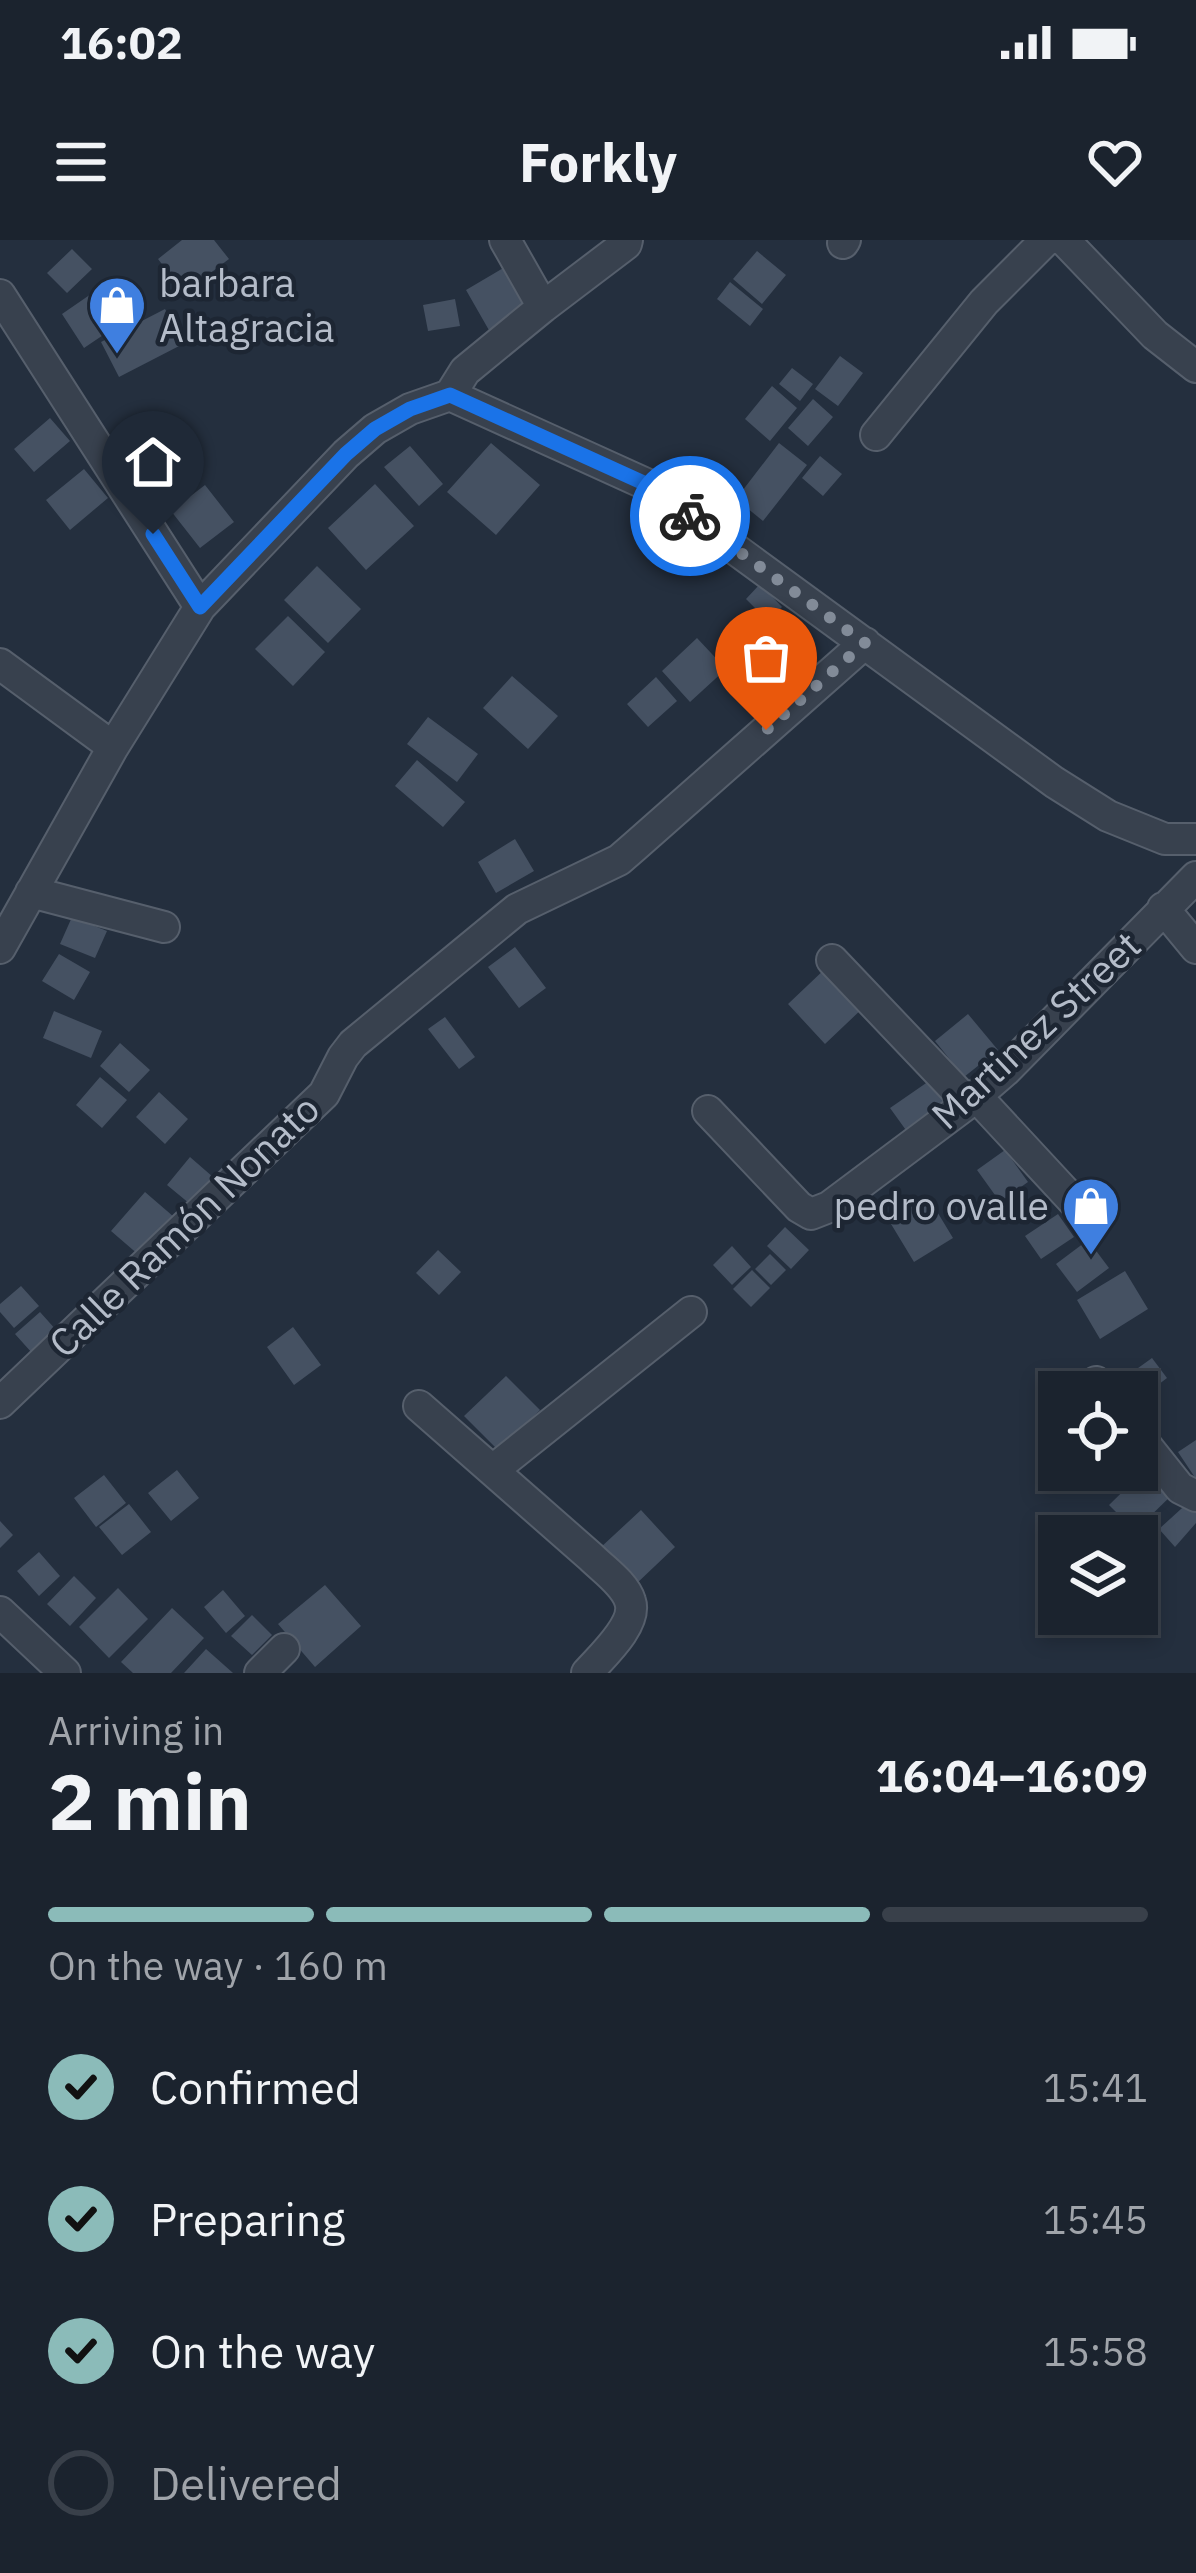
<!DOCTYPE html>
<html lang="en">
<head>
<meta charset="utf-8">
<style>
	:root { --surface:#1b232e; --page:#242b36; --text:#f1f3f6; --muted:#a0a4aa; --line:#39404a; --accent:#8bbbb9 }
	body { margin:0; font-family:"IBM Plex Sans",sans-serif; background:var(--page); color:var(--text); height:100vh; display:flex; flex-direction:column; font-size:45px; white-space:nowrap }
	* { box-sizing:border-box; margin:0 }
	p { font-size:39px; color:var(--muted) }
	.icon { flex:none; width:66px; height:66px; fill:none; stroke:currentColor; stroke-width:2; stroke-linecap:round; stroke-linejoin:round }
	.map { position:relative; height:1433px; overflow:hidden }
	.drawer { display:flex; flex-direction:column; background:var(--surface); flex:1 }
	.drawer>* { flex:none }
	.buttons { position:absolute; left:1038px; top:1131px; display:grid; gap:24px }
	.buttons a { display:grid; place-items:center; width:120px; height:120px; border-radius:0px; background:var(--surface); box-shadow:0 6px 18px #0003,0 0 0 3px var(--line); font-size:60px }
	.pin { position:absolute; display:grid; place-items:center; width:102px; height:102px; color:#fff; margin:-123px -51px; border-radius:50% 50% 50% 0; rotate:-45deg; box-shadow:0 0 12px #0007 }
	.pin .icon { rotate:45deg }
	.courier { position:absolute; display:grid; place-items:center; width:120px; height:120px; margin:-60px; border:9px solid #1a73e8; border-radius:50%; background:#fff; color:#222; box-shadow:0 3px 15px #0007 }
	.overview em { font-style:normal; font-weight:700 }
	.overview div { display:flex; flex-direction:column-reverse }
	.overview { display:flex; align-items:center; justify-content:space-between; height:204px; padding:0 48px }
	h1 { font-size:78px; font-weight:700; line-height:90px }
	.bar { display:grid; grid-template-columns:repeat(4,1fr); gap:18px 12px; align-content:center; height:144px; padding:0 48px }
	.bar i { height:15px; border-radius:9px; background:var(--line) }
	.bar .on { background:var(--accent) }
	.bar p { grid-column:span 4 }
	ol { padding:0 48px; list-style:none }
	li { display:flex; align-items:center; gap:36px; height:132px }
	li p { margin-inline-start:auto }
	li .icon { padding:12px; border-radius:50%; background:var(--accent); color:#111; stroke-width:4 }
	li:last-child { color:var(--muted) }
	li i { width:66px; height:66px; border:6px solid var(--line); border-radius:50% }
	.status { display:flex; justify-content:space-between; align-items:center; height:84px; padding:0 60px; background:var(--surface); direction:ltr }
	.status svg { height:33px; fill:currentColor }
	header { display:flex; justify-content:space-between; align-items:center; height:156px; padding:0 48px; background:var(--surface); font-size:54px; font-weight:700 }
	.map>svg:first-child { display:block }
	.building { fill:#455162 }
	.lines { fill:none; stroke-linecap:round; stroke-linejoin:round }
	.minor-casing { stroke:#565f6c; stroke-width:34 }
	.minor { stroke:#38414e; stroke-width:30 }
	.done { stroke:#828b98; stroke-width:12; stroke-dasharray:0 21.6 }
	.route { stroke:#1a73e8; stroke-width:15 }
	.labels { text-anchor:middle; stroke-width:9; stroke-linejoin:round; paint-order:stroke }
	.poi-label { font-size:39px; fill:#b4bcc9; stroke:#1d2633; text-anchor:start }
	.street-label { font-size:39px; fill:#b4bcc9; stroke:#1d2633 }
</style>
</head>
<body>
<div class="status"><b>16:02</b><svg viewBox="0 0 49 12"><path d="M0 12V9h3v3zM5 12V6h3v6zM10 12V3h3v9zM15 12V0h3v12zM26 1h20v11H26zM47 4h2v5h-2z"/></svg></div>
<header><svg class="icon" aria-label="menu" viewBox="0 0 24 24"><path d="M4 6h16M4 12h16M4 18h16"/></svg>Forkly<svg class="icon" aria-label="heart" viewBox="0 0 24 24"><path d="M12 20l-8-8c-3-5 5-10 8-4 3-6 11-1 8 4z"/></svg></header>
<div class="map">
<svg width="1196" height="1433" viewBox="0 0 1196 1433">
	<rect width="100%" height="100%" fill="#242f3e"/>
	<path class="building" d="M182 0H214L229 19 184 53 158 19Z
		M72 9 92 29 67 53 47 33Z
		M757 11 786 35 762 64 733 39Z
		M505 27 529 69 490 92 466 50Z
		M730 42 763 69 750 86 717 59Z
		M107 43 130 77 84 108 62 74Z
		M455 59 460 86 428 91 423 65Z
		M165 69 183 104 119 137 101 102Z
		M840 116 863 133 838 166 815 149Z
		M792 128 813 144 800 161 779 144Z
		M772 146 797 168 770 201 745 179Z
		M813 159 833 177 808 206 788 188Z
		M50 178 70 201 34 232 14 209Z
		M491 203 540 245 496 295 447 252Z
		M779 203 807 225 763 281 736 259Z
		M410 206 443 244 419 266 384 227Z
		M820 216 842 234 823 256 802 238Z
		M84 229 108 258 70 290 46 260Z
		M375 244 414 286 366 330 328 288Z
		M205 245 234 282 200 308 171 271Z
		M317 326 361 369 328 403 284 360Z
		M760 344 782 367 768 381 746 359Z
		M288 376 325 412 293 446 255 409Z
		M697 398 726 429 690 462 662 431Z
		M512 436 558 476 528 509 483 468Z
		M656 437 677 461 648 487 627 464Z
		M428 477 478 514 457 542 407 504Z
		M417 520 465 562 443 587 395 546Z
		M515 599 534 631 496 653 478 622Z
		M72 677 107 691 95 718 60 704Z
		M515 707 546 748 519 768 488 727Z
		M59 714 90 732 74 760 42 741Z
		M827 727 865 766 825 804 788 764Z
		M54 771 102 791 91 818 43 798Z
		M968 774 998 810 964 837 935 801Z
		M445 777 475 817 459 829 428 789Z
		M120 803 150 830 129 852 100 826Z
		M100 837 127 860 102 888 76 865Z
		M932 839 950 864 908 893 890 868Z
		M159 852 188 879 165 904 136 877Z
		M1005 910 1028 942 1000 962 977 930Z
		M190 917 213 937 190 964 167 945Z
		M145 952 174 977 140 1016 111 991Z
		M927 955 953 998 914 1022 888 979Z
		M1058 974 1074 997 1041 1019 1025 996Z
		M785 987 809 1010 791 1029 767 1006Z
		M1088 1000 1109 1028 1077 1052 1056 1024Z
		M732 1006 751 1027 732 1045 713 1025Z
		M438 1010 461 1032 439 1055 416 1033Z
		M770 1014 786 1030 771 1045 755 1029Z
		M752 1030 770 1048 751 1067 733 1049Z
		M1125 1031 1148 1069 1100 1099 1077 1060Z
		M21 1046 39 1066 14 1088 0 1072V1064Z
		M40 1072 57 1091 32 1113 15 1094Z
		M293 1087 321 1125 294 1145 267 1107Z
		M1152 1118 1167 1138 1137 1161V1152H1129L1120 1141Z
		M506 1136 540 1170 499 1211 464 1176Z
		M1196 1200V1239L1178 1212Z
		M1154 1221 1179 1248 1135 1291 1109 1265Z
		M177 1230 199 1258 171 1281 148 1253Z
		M104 1235 126 1263 96 1287 74 1258Z
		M1192 1259 1196 1265V1283L1175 1307 1159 1289Z
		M129 1264 151 1292 122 1315 99 1287Z
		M641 1270 675 1307 635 1345 600 1308Z
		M0 1281 13 1295 0 1308Z
		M39 1312 60 1336 39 1356 17 1331Z
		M74 1336 96 1358 70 1386 47 1364Z
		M325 1345 361 1386 315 1427 278 1384Z
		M118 1348 148 1379 109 1418 79 1387Z
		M223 1350 245 1376 226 1393 204 1367Z
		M172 1368 204 1398 171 1433H133L121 1422Z
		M252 1375 272 1395 252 1415 231 1396Z
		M206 1409 233 1433H184Z"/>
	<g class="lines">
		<g class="minor-casing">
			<path id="minor" d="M1064 0 1155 95 1196 127
				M843 3 845 0
				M0 55 200 367
				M543 67 626 4 627 0
				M450 155 465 131 543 67 505 0
				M876 195 984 62 1046 0
				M0 424 113 507
				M31 652 164 687
				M1163 668 1196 708
				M0 708 113 507 200 367 346 214 375 189 410 169 450 155 646 244 1054 542 1108 576 1165 599H1196
				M832 720 968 863
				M976 856 1090 979
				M708 871 799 967 811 974 829 967 968 863 1005 831 1196 637
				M1096 1142 1104 1152
				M0 1163 324 854 343 817 353 804 517 669 619 620 634 607 865 403
				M419 1166 591 1317C603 1329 625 1344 630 1361 638 1384 601 1417 587 1433
				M1137 1194 1180 1248 1196 1256
				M493 1230 691 1072
				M0 1372 65 1433
				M260 1433 284 1409"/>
		</g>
		<use href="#minor" class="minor"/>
	</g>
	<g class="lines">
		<path class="done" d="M690 276 865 403 766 490"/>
		<path class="route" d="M153 294 200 367 346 214 375 189 410 169 450 155 646 244 690 276"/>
	</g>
	<defs>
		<g id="shop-pin" transform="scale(3)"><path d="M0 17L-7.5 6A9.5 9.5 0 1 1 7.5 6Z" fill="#3f7fe0" stroke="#1d2633"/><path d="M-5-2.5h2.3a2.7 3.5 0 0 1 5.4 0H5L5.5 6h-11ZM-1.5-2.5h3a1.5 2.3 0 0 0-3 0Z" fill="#fff"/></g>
	</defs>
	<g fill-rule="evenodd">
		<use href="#shop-pin" x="117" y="65"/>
		<use href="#shop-pin" x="1091" y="966"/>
	</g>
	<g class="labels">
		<g class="poi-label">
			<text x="159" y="57">barbara<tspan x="159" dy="45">Altagracia</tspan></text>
			<text x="1049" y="980" text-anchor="end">pedro ovalle</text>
		</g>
		<g class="street-label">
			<text transform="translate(1036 790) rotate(-43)" y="14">Martinez Street</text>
			<text transform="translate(184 986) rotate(-44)" y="14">Calle Ramón Nonato</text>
		</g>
	</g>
</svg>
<div class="buttons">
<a><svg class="icon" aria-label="locate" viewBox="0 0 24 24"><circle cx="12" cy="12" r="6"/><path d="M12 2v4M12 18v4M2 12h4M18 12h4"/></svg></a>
<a><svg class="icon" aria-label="layers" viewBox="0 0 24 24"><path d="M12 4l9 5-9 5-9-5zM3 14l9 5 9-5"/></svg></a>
</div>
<div class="pin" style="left:766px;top:490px;background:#ea580c"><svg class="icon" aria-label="bag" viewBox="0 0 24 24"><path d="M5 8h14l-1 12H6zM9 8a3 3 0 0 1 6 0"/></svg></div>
<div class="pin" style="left:153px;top:294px;background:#1f2937"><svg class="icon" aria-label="home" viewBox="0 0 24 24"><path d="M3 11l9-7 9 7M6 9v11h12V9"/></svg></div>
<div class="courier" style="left:690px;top:276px"><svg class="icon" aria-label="bike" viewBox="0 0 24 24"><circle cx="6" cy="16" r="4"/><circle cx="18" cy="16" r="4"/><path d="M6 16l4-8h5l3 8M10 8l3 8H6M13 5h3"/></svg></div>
</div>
<section class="drawer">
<div class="overview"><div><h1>2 min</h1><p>Arriving in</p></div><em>16:04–16:09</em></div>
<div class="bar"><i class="on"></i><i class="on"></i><i class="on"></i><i></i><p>On the way · 160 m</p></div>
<ol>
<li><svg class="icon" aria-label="check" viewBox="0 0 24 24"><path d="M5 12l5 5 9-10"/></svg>Confirmed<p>15:41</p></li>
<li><svg class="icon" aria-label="check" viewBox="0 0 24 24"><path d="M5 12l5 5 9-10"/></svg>Preparing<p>15:45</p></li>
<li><svg class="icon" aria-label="check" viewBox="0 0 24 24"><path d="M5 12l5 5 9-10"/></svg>On the way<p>15:58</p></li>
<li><i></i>Delivered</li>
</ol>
</section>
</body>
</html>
